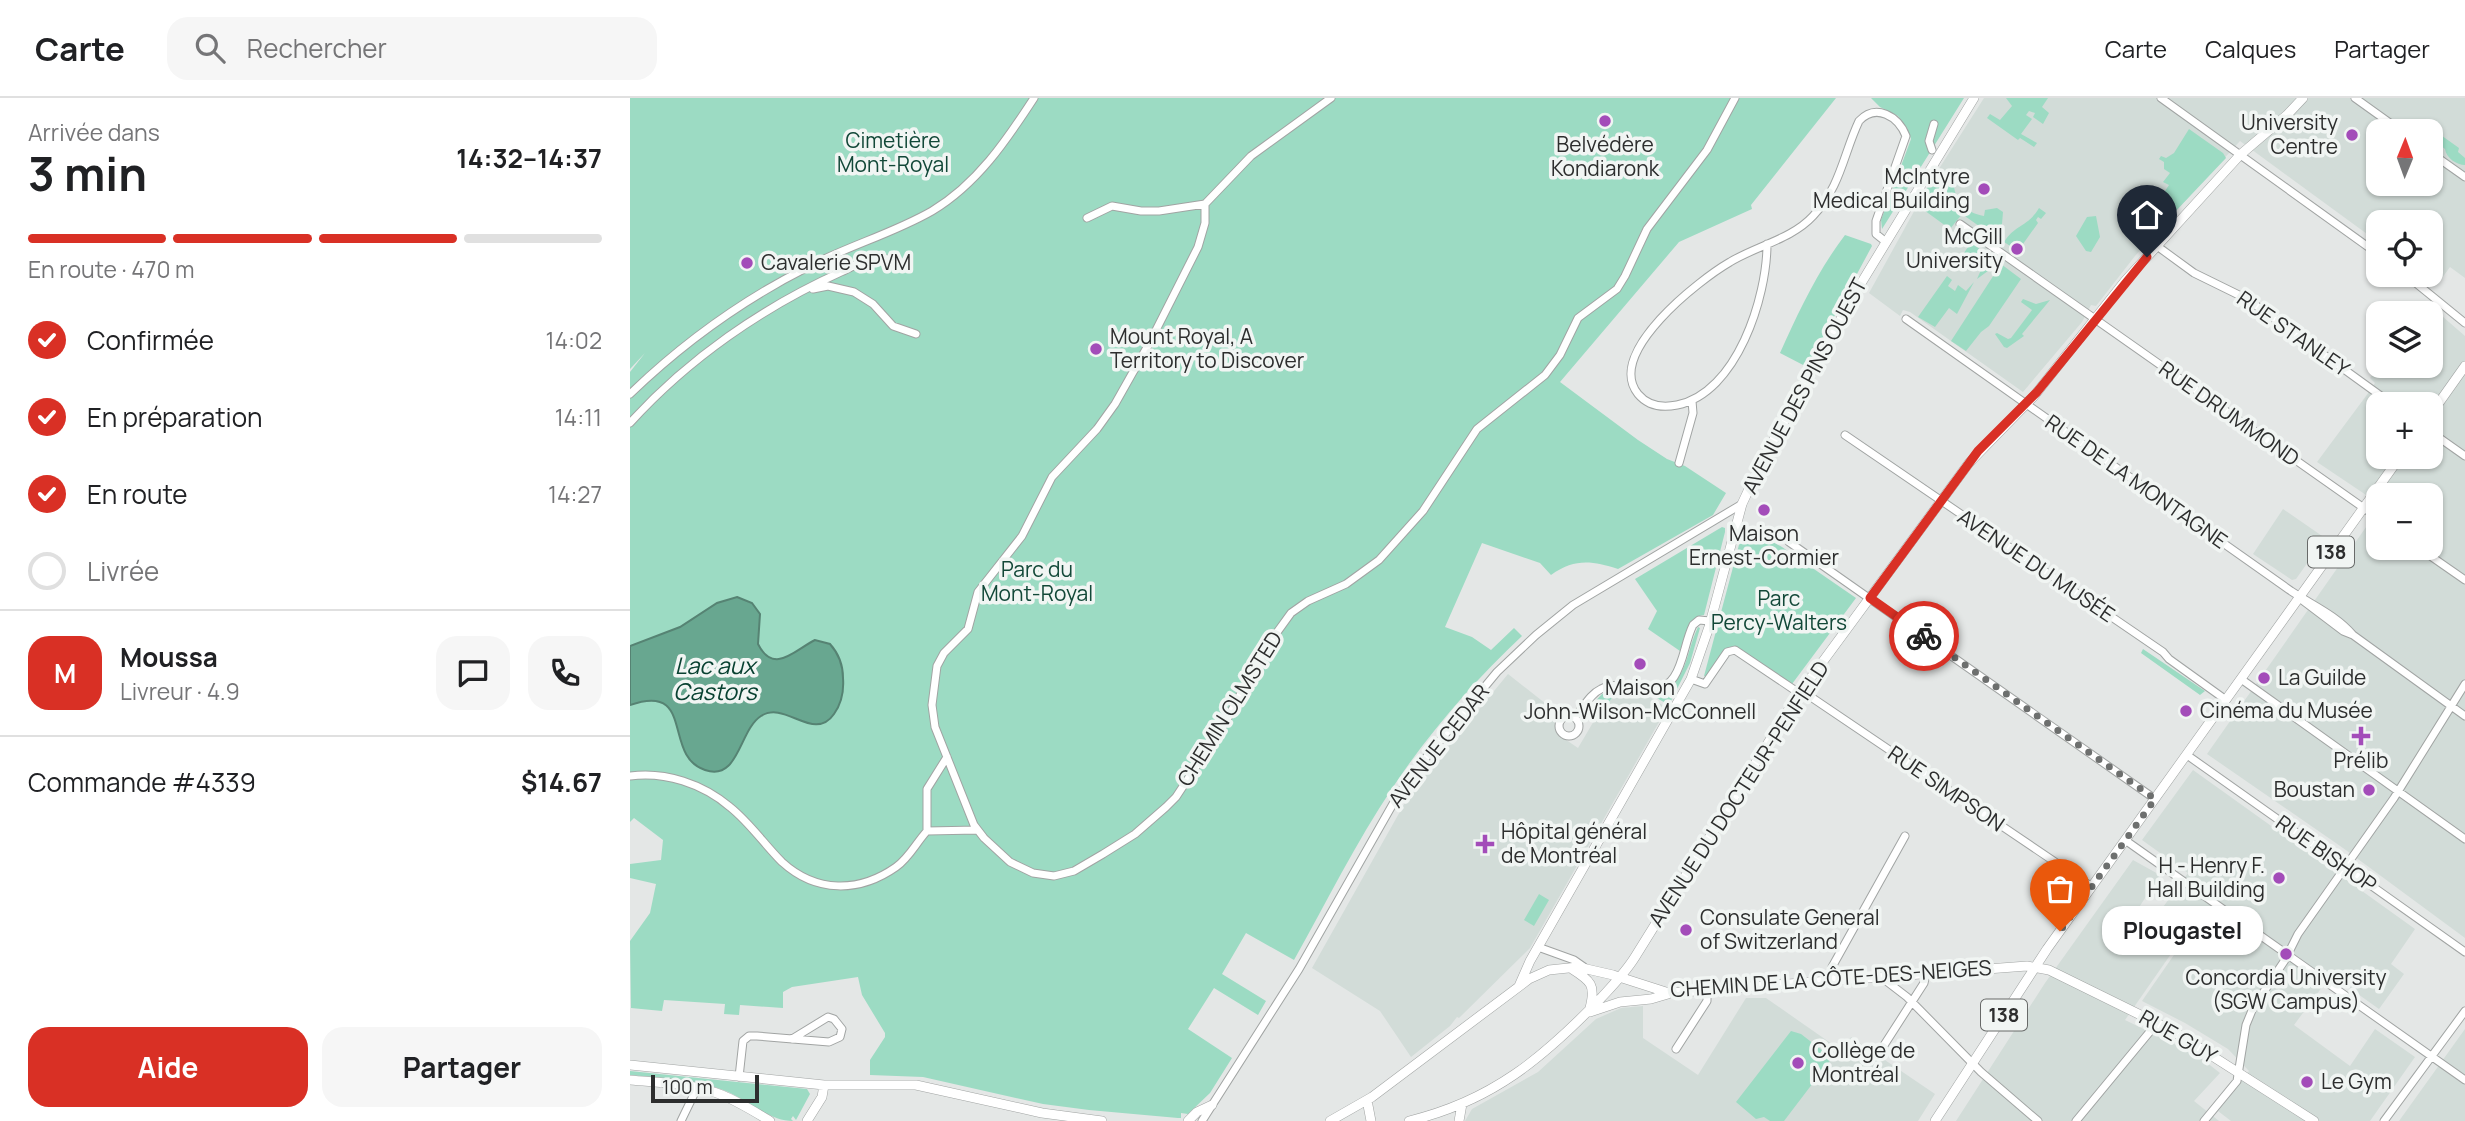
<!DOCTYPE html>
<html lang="fr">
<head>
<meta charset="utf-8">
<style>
	:root { --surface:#fff; --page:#f6f6f6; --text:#202124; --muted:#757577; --line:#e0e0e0; --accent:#d93025 }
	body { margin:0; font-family:Manrope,sans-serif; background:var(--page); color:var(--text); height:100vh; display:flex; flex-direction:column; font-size:26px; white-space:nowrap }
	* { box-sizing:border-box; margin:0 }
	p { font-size:23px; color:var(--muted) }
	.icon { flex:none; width:38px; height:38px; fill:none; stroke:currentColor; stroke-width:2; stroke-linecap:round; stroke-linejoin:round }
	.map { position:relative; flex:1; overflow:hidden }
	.panel { display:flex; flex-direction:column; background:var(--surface); width:630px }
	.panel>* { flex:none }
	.needle { width:46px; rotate:1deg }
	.buttons { position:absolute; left:1736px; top:21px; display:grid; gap:14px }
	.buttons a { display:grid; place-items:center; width:77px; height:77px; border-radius:14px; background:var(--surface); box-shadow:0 2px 5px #0004; font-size:35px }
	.scale { position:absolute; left:21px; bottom:18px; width:108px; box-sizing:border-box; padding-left:7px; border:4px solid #2d2e2e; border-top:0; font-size:19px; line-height:24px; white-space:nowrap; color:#2d2e2e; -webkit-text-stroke:5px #f1f5f3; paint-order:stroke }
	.pin { position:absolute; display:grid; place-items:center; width:60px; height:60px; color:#fff; margin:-72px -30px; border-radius:50% 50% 50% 0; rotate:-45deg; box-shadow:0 0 7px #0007 }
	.pin .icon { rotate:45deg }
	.courier { position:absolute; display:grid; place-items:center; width:70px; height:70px; margin:-35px; border:5px solid #d93025; border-radius:50%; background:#fff; color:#222; box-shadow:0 2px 9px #0007 }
	.bubble { position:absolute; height:49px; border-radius:21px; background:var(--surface); box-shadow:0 2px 5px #0004; font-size:23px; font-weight:700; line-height:49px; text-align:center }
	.summary em { font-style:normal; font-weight:700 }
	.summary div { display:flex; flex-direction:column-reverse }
	.summary { display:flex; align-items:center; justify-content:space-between; height:119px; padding:0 28px }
	h1 { font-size:46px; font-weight:700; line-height:52px }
	.bar { display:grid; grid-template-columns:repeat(4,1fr); gap:10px 7px; align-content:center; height:84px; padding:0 28px }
	.bar i { height:9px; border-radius:5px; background:var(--line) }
	.bar .active { background:var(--accent) }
	.bar p { grid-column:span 4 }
	.line { display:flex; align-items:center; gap:18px; padding:0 28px; border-top:2px solid var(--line) }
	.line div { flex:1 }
	.round { display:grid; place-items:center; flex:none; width:74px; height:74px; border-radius:21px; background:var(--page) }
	ol { padding:0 28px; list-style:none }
	li { display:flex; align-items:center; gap:21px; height:77px }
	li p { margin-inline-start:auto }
	li .icon { padding:7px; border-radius:50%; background:var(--accent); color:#fff; stroke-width:4 }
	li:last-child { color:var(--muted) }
	li i { width:38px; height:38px; border:4px solid var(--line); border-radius:50% }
	.primary-button { display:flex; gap:14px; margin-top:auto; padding:14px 28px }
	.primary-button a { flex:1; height:80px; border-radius:21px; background:var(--accent); color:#fff; font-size:28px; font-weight:700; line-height:80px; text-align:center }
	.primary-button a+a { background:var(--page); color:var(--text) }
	header { display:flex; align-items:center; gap:42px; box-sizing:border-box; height:98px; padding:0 35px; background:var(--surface); border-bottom:2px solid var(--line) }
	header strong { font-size:33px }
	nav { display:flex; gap:38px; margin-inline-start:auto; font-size:24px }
	.search { width:490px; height:63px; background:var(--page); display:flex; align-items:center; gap:18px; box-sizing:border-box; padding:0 24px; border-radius:21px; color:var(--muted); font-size:26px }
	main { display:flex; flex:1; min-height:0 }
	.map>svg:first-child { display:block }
	.built { fill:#d2dcd8; fill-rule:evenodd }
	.green { fill:#9cdbc3 }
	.water { fill:#68a790; stroke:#568373; stroke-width:2 }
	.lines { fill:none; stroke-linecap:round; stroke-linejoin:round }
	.minor-casing { stroke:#a1a4a3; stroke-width:9 }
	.major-casing { stroke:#a1a4a3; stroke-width:10 }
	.minor { stroke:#fff; stroke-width:7 }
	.major { stroke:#fff; stroke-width:9 }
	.done { stroke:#6d6f6e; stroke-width:7; stroke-dasharray:0 12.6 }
	.route { stroke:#d93025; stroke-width:9 }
	.poi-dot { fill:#a34cb9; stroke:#f1f5f3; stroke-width:2.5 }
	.labels { text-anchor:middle; stroke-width:7; stroke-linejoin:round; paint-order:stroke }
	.shield { fill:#f1f5f3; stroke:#686a69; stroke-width:2 }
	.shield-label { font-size:19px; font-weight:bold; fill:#2d2e2e }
	.poi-label { font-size:21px; fill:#2d2e2e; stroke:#f1f5f3; text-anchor:start }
	.park-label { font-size:21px; fill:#124838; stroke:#f1f5f3 }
	.street-label { font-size:21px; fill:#2d2e2e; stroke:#f1f5f3 }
	.water-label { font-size:23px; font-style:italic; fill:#084131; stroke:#f1f5f3 }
</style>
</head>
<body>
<header>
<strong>Carte</strong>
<div class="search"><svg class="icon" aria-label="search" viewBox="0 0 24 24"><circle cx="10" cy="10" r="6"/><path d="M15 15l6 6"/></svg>Rechercher</div>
<nav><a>Carte</a><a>Calques</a><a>Partager</a></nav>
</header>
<main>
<section class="panel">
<div class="summary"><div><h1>3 min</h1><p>Arrivée dans</p></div><em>14:32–14:37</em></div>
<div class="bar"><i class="active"></i><i class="active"></i><i class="active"></i><i></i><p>En route · 470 m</p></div>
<ol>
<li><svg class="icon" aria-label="check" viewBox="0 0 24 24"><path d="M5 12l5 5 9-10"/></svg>Confirmée<p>14:02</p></li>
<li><svg class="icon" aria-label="check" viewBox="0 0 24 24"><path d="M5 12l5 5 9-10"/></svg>En préparation<p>14:11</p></li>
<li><svg class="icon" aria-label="check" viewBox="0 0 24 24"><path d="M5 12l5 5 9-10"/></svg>En route<p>14:27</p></li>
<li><i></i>Livrée</li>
</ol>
<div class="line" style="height:126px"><b class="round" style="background:var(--accent);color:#fff">M</b><div><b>Moussa</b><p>Livreur · 4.9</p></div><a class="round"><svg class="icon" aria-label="chat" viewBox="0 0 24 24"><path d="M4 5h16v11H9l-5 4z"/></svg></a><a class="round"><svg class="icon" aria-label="phone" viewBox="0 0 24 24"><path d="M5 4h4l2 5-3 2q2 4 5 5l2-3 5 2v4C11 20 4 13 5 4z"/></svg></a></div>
<div class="line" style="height:91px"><div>Commande #4339</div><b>$14.67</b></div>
<div class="primary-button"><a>Aide</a><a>Partager</a></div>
</section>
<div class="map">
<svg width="1835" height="1023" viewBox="0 0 1835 1023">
	<rect width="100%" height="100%" fill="#e4e7e6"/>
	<path class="built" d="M1354 0H1835V180L1820 169 1807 187 1793 177H1801V124H1748V144L1610 43 1505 158 1466 208 1461 207 1452 224 1393 294 1280 214 1273 212 1270 218 1239 195 1298 88ZM1748 33H1801V86H1748Z
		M1797 205 1835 238V840L1713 750 1577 656 1748 412V450H1801V397H1748V405L1687 364 1736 298 1745 285 1740 280 1749 268H1801V215H1790ZM1748 306H1801V359H1748Z
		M1653 411 1695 440 1666 481 1662 482 1623 456Z
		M878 576 930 617 925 625 926 635 948 650 968 616 971 618 987 591 1015 596 1037 610 900 850 829 920 827 919 820 928 781 959 750 913 682 870 781 694Z
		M1563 672 1785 831 1761 866 1774 876 1749 911 1701 877 1664 927 1720 968 1745 931 1785 959 1740 1023H1601L1588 1013 1619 973 1598 951 1555 925 1512 903 1555 841 1525 820 1558 775 1512 742Z
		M1503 762 1530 777 1506 814 1550 843 1495 922 1567 957 1590 975 1564 1003 1589 1023H1326L1415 885Z
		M1116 900H1136L1212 953 1221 939 1305 996 1288 1023H835L842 1011 908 974 966 921 991 910 1013 908V940L1068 977Z
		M1835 931V1023H1769Z"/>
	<path class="green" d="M0 0H1206L1121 107 1122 111 1049 144 930 284 1008 342 1037 361 1055 368 1096 395 1083 417 988 471C962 463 945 460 921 477L910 465 852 445 815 529 842 539 861 552 884 530 892 538C845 582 798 636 763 689 726 744 696 805 664 862L616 835 592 876 636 903 628 917 584 890 558 931 602 960 580 995 558 1016 551 1015V1020H548L459 1012 413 1006 293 979 240 977V962L255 939V935L232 897 228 879 162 889 153 894V910L110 907 109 917 94 916 95 906 34 902 32 913 1 910 0 843 20 815 26 786 0 780V766L31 762 33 742 4 720 0 724V274L15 255 0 271Z
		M1241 0H1334L1252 131 1251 122 1281 41 1277 30 1268 18 1250 9Z
		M1376 0H1418L1412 9 1419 15 1413 26 1403 19 1405 15 1399 13 1396 17 1402 21 1391 36 1407 45 1404 49 1390 40 1388 42 1357 20 1360 16 1370 22 1382 8Z
		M1801 30 1829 50 1828 54 1835 60V67C1827 67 1816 60 1815 51L1801 40Z
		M1559 31 1593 55 1596 60 1524 136 1513 128 1532 101 1531 99 1539 87 1533 84 1540 75 1534 71V64L1529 61 1531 58 1536 60 1544 55Z
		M1308 72 1313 81 1322 73 1325 74C1320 96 1331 114 1354 118L1355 112 1367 110 1373 114 1372 126 1363 138 1332 116 1320 131 1287 107Z
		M1409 110 1416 115 1411 121 1408 119 1406 122 1408 125 1388 153 1374 144C1385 126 1398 129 1409 110Z
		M1466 118 1470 139 1461 154 1456 153 1446 138 1457 119Z
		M1215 137 1241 146 1242 148 1177 269 1150 255C1169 213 1187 174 1215 137Z
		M1341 145 1367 163 1362 170 1347 181 1351 172 1345 169 1348 164 1338 157 1330 169 1326 166Z
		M1371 166 1391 181 1359 228 1351 234 1336 253 1321 243Z
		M1317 178 1322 182 1318 188 1325 193 1328 187 1336 193 1344 184 1327 216 1319 210 1305 229 1288 219Z
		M1393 201 1406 206 1420 202 1392 236 1394 238 1377 250 1374 249 1365 236 1367 235 1378 241 1381 240 1402 212 1391 204Z
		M1114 428 1152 449 1226 500 1162 586 1104 548 1095 551 1076 579 1074 578Z
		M1092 429 1095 430V434L1074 517C1058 519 1055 539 1050 553L1018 531 1027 513 1005 481Z
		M1068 529 1070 530 1060 565 1039 607 1018 595C1058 592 1054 558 1068 529Z
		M1513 551 1575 593 1570 597 1511 555Z
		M987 591 971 618 959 610 972 596Z
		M909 796 919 802 904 828 894 822Z
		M1161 933 1171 936 1202 960 1154 1023H1140L1134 1019 1126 1021 1106 1004Z
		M0 973 177 991 180 996 166 1022 163 1018 161 1021 163 1023C138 1023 116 1000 93 992 63 980 31 980 0 977Z"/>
	<path class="water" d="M107 499 122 505 130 516 128 546C144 578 166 551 185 542L200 546C209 556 213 567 213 580 214 593 212 605 204 616 184 645 155 602 131 618 109 632 109 684 75 672 32 658 66 584 0 607V548L50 529 87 505Z"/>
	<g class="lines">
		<g class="minor-casing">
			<path id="minor" d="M701 0 621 58 575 106V125L568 149 520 244 485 306 467 331 422 379 392 438 348 494 338 531 314 555 307 568 302 607 305 629 344 727 354 740 380 764 403 775 424 778 444 773 473 756 505 736 536 709 546 699 596 623 635 551 661 515 678 503 716 486 749 462 793 413 847 331 915 277 930 257 948 220 987 191 995 178 1017 131 1077 52 1105 0
				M1531 0 1748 156
				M1725 0 1771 33
				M1302 52 1299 43 1304 26
				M1801 55 1835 79
				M457 120 482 108 511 113H529L575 106
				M1330 126 1748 420
				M1137 146C1137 199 1107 295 1047 307 1032 310 1018 308 1008 296 975 255 1069 182 1100 164 1126 148 1162 141 1183 118 1211 88 1213 57 1229 23 1246 5 1268 18 1276 38L1246 123V136L1256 144
				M1527 148 1564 175 1617 201 1762 306
				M1776 177 1835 225
				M183 191 198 188 224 194 243 206 263 228 286 236
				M1276 221 1661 493C1682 507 1706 517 1723 537
				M0 296C53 245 111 203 176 170 217 148 262 136 302 113 347 86 376 43 404 0
				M0 325C58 261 133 209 211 174 224 168 242 157 257 161
				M1801 334 1835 358
				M1215 337 1533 554 1539 561 1596 602
				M1049 365 1063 315 1062 303
				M1159 444 1525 701
				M1789 450 1835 482
				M1672 502 1713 533 1723 537 1835 618
				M1061 581 1075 586 1097 554 1105 552 1163 591 1178 597 1462 789
				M1611 581 1835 741
				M929 628a10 10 0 1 1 20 0a10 10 0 1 1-20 0Z
				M945 619C953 610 960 596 971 591 993 579 1028 604 1044 579 1054 564 1055 543 1063 527L1069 522 1080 523
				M1557 657 1835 854
				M0 678C35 673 73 686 100 709 120 725 134 746 152 764 186 795 229 795 266 769 279 760 286 745 297 733L347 732
				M297 733V691L317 659
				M1495 742 1835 982
				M908 849 944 862 954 869
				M1251 879 1277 899 1351 974 1408 1023
				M1201 882 1202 869 1275 738
				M1046 951 1077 903V892
				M1249 955 1294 885 1296 875
				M109 979 113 943 119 938H127L199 944 210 939 212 931 204 921 198 919 162 941
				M51 1023 67 990
				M572 1023 669 871 768 697 798 657 867 574 906 537 943 507 1112 406
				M1446 1023 1527 925
				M1574 1023 1607 983 1616 927 1623 910 1655 862 1668 836 1764 700 1835 586
				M1754 1023 1835 913"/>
		</g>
		<g class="major-casing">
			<path id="major" d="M1801 316 1835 268
				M942 871C961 883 966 887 960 910
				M889 888 900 863 1061 581 1079 529 1112 406 1132 363 1227 192 1344 0
				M960 914 990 904 1021 901 1038 896
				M0 967 194 987H286L412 1015 472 1023
				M0 982C31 985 63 985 92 997 109 1004 125 1014 140 1023
				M737 1002 741 1023
				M177 1023 192 999 194 987
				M558 1023 567 1014 582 1007
				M700 1023 742 999 899 881 919 872 948 869 983 877 1039 895 1397 868 1419 872 1543 933 1684 1023
				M779 1023C862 1003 913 960 971 900 983 887 995 875 1005 859L1166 600 1339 365 1404 298 1495 183 1610 57 1657 17 1673 0
				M829 1023 832 1006
				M1305 1023 1417 851 1770 359"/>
		</g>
		<use href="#minor" class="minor"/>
		<use href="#major" class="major"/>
	</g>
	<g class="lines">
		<path class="done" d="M1294 538 1525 701 1430 833"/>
		<path class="route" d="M1294 538 1240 500 1348 353 1407 294 1517 159"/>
	</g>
	<g class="poi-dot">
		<circle cx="975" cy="23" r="7"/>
		<circle cx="1722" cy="37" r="7"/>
		<circle cx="1354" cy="91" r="7"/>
		<circle cx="1387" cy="151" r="7"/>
		<circle cx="117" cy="165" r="7"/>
		<circle cx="466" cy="251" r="7"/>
		<circle cx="1134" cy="412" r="7"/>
		<circle cx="1010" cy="566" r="7"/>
		<circle cx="1634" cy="580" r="7"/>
		<circle cx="1556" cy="613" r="7"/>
		<path d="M1727.5 627.5h7v7h7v7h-7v7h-7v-7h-7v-7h7z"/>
		<circle cx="1739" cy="692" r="7"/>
		<path d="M851.5 735.5h7v7h7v7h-7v7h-7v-7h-7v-7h7z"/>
		<circle cx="1649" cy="780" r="7"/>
		<circle cx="1056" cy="832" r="7"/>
		<circle cx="1656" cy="856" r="7"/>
		<circle cx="1168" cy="965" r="7"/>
		<circle cx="1677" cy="984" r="7"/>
	</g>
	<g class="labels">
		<g class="shield">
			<rect x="1678" y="438.5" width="46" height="31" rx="5"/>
			<rect x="1351" y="901.5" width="46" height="31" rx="5"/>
		</g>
		<g class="shield-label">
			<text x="1701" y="461">138</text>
			<text x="1374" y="924">138</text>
		</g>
		<g class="poi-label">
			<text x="1708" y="32" text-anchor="end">University<tspan x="1708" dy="24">Centre</tspan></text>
			<text x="975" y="54" text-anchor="middle">Belvédère<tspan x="975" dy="24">Kondiaronk</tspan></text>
			<text x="1340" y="86" text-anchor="end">McIntyre<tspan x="1340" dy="24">Medical Building</tspan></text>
			<text x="1373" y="146" text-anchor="end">McGill<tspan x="1373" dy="24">University</tspan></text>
			<text x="131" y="172">Cavalerie SPVM</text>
			<text x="480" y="246">Mount Royal, A<tspan x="480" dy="24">Territory to Discover</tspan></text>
			<text x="1134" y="443" text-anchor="middle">Maison<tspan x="1134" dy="24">Ernest-Cormier</tspan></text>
			<text x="1648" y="587">La Guilde</text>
			<text x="1010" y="597" text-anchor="middle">Maison<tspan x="1010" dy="24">John-Wilson-McConnell</tspan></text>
			<text x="1570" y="620">Cinéma du Musée</text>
			<text x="1731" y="670" text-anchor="middle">Prélib</text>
			<text x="1725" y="699" text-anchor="end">Boustan</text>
			<text x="871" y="741">Hôpital général<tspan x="871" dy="24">de Montréal</tspan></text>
			<text x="1635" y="775" text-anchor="end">H - Henry F.<tspan x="1635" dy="24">Hall Building</tspan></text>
			<text x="1070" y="827">Consulate General<tspan x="1070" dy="24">of Switzerland</tspan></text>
			<text x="1656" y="887" text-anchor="middle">Concordia University<tspan x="1656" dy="24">(SGW Campus)</tspan></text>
			<text x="1182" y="960">Collège de<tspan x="1182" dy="24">Montréal</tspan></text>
			<text x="1691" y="991">Le Gym</text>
		</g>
		<g class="park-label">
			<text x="263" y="50">Cimetière<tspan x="263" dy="24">Mont-Royal</tspan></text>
			<text x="407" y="479">Parc du<tspan x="407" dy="24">Mont-Royal</tspan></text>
			<text x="1149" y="508">Parc<tspan x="1149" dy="24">Percy-Walters</tspan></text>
		</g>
		<g class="street-label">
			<text transform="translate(1663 236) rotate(35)" y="7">RUE STANLEY</text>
			<text transform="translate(1175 288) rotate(-62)" y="7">AVENUE DES PINS OUEST</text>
			<text transform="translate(1599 316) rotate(35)" y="7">RUE DRUMMOND</text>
			<text transform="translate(1506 384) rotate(35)" y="7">RUE DE LA MONTAGNE</text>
			<text transform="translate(1406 468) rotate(34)" y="7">AVENUE DU MUSÉE</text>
			<text transform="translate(600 611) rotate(-58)" y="7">CHEMIN OLMSTED</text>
			<text transform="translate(809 648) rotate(-52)" y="7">AVENUE CEDAR</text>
			<text transform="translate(1316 691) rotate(34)" y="7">RUE SIMPSON</text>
			<text transform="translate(1109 696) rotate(-57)" y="7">AVENUE DU DOCTEUR-PENFIELD</text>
			<text transform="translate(1696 756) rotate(35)" y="7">RUE BISHOP</text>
			<text transform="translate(1201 881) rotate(-4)" y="7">CHEMIN DE LA CÔTE-DES-NEIGES</text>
			<text transform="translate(1548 939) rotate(30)" y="7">RUE GUY</text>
		</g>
		<g class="water-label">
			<text x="85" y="576">Lac aux<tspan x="85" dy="26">Castors</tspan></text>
		</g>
	</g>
</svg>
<div class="buttons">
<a><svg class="needle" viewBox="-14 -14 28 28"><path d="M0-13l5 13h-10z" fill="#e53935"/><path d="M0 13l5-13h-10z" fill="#757577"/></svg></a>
<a><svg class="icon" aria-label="locate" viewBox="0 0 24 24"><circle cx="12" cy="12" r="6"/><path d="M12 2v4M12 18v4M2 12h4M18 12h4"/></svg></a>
<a><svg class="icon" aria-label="layers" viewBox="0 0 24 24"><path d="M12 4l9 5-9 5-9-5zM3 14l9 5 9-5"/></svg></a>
<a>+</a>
<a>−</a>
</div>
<div class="scale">100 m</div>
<div class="pin" style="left:1430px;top:833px;background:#ea580c"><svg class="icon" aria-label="bag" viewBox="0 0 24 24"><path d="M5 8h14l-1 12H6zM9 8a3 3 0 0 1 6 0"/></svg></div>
<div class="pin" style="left:1517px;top:159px;background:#1f2937"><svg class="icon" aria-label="home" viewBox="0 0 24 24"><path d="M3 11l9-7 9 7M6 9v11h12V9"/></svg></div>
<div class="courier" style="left:1294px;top:538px"><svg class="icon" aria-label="bike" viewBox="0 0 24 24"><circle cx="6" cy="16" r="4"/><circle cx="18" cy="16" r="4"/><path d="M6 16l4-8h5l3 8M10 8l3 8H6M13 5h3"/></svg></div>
<div class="bubble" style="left:1472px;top:808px;width:161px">Plougastel</div>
</div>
</main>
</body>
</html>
